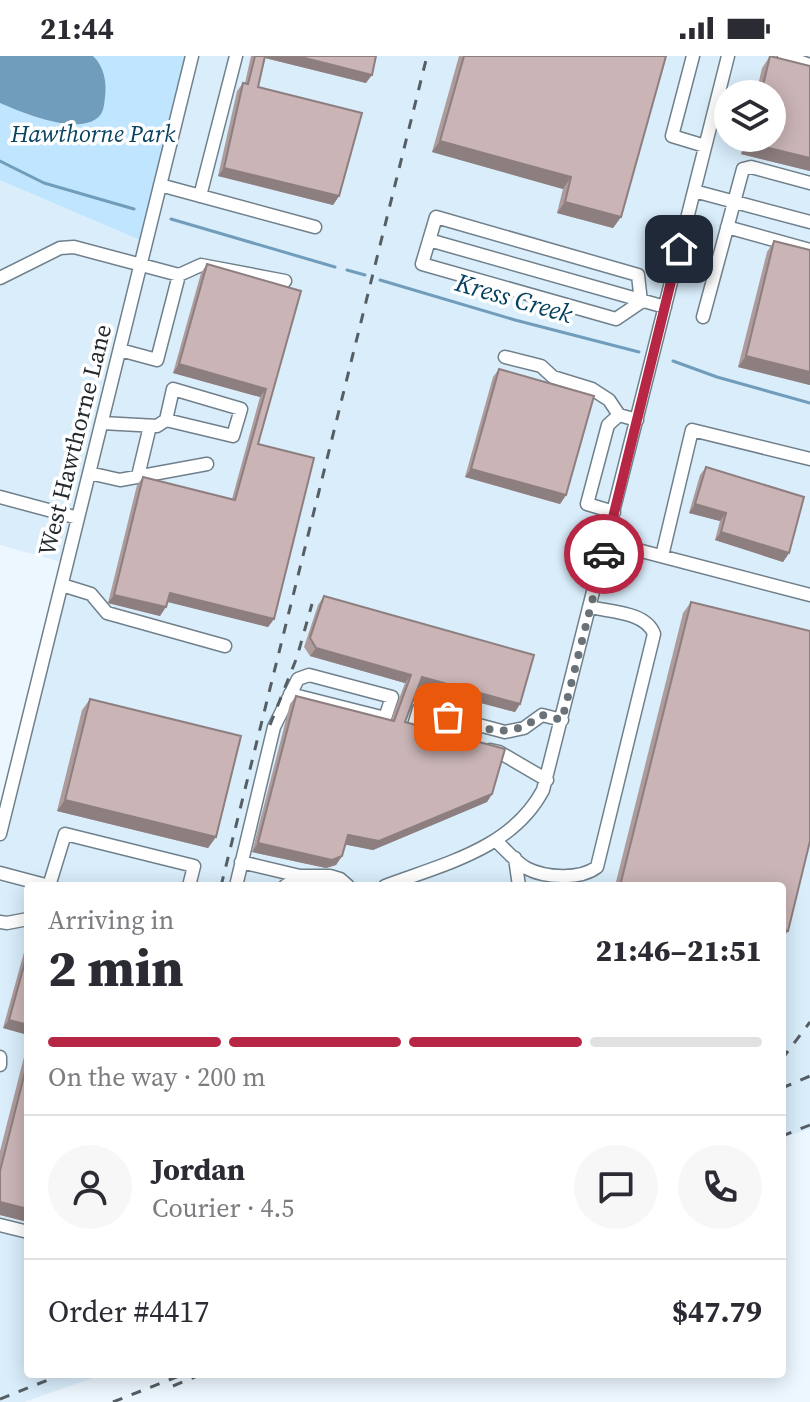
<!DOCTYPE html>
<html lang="en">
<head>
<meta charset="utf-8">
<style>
	:root { --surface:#fff; --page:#f7f7f7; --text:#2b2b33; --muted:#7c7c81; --line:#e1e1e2; --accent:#b82645 }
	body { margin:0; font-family:"Source Serif 4",serif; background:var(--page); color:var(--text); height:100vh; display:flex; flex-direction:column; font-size:30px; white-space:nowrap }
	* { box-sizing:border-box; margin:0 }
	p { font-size:26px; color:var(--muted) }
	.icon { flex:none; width:44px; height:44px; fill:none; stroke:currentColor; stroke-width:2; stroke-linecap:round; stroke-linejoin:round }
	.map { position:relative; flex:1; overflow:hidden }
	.details { position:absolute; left:24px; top:826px; width:762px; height:496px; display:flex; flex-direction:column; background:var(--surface); border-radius:8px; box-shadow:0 4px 20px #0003 }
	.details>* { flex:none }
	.tools { position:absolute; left:714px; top:24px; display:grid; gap:16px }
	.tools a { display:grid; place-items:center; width:72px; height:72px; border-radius:50%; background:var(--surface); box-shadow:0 4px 20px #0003; font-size:40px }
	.pin { position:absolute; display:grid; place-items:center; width:68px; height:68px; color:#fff; margin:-34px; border-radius:16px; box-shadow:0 4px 12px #0006 }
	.courier { position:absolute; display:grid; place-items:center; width:80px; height:80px; margin:-40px; border:6px solid #b82645; border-radius:50%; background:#fff; color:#222; box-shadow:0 2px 10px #0007 }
	.overview em { font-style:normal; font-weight:800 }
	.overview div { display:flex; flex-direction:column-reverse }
	.overview { display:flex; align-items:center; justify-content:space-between; height:136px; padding:0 24px }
	h1 { font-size:52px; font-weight:800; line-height:60px }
	.bar { display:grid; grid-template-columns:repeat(4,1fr); gap:12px 8px; align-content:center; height:96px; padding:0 24px }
	.bar i { height:10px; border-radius:6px; background:var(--line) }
	.bar .on { background:var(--accent) }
	.bar p { grid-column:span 4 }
	.line { display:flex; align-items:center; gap:20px; padding:0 24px; border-top:2px solid var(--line) }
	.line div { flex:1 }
	.round { display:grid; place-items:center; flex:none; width:84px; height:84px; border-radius:42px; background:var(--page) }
	.status { display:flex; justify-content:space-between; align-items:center; height:56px; padding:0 40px; background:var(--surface); direction:ltr }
	.status svg { height:22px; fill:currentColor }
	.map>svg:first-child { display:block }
	.built { fill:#d9edfb; fill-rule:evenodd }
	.green { fill:#c0e5fe }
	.water { fill:#709dbb }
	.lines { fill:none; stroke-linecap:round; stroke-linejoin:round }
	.stream { stroke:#709dbb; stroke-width:3 }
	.minor-casing { stroke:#70808b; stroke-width:15 }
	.minor { stroke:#fff; stroke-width:12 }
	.rail { stroke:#565e64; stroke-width:3; stroke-dasharray:10 10; stroke-linecap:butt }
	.wall { fill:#ae9b9c }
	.shaded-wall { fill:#8d7e7f }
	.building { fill:#cab4b5; stroke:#8d7e7f; stroke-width:2 }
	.done { stroke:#697278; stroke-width:8; stroke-dasharray:0 14.4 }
	.route { stroke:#b82645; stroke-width:10 }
	.labels { text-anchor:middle; stroke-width:7; stroke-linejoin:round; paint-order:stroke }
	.park-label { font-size:24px; font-style:italic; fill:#084362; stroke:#fff }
	.street-label { font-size:24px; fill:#232a2f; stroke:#fff }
	.water-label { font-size:26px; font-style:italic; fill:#04405f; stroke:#fff }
</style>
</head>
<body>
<div class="status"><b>21:44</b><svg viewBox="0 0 49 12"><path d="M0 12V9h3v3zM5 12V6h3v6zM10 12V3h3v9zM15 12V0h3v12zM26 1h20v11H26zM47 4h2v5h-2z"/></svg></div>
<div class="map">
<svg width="810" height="1346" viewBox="0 0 810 1346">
	<rect width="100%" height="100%" fill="#ecf7ff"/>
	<path class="built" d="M191 0H810V1073L782 1082V830H28V1318H104L24 1346H0V760L62 506 0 489V123ZM728 38H772V82H728Z"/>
	<path class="green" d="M0 0H192L145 186 0 124Z"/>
	<path class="water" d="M0 0H93C104 10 107 27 105 41 104 49 104 58 96 63 74 78 23 57 0 47Z"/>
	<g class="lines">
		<path class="stream" d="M0 105 44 127 134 153
			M171 163 335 211
			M347 214 365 219
			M380 224 515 264 639 296
			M673 305 717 321 810 347"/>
		<g class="minor-casing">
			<path id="minor" d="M693 0 672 80 705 90
				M784 0 810 9
				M160 129 315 171
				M694 135 810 166
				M200 140 236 0
				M436 161 638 219 641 246 616 263 422 208Z
				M727 171 810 194
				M429 184 665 251
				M0 222 60 192 74 191 179 219
				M703 261 743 113 751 111 810 127
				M120 294 157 304 179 219 201 209 285 225
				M505 301 541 310 553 321 592 333 609 344 619 359 637 364
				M102 367 157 370 166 364 173 333 241 353 233 380 166 364
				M89 417 120 424 207 408
				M138 420 150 370
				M0 441 78 462
				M614 456 587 448 608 369 619 359
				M607 486 810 539
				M662 500 692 374 810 403
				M62 529 91 538 107 557 225 590
				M422 676 413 673 419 653 505 676 524 672 542 659 562 664
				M490 694 499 696 547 724
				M0 778 192 0
				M496 785C505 793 516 806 526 812 545 822 580 824 597 811L654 578C646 556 611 556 590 551
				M515 802 519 830
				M241 806 300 820H330L340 823 348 830
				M0 817 49 830
				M49 830 65 778 194 810 189 830
				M236 830 274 671 298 623 309 619 392 641 385 662 290 638
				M285 830 300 820
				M385 830C443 808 512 793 543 734L728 0
				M0 866 7 867 28 863
				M0 1001V1009
				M0 1169 28 1176"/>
		</g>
		<use href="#minor" class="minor"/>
		<path class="rail" d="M270 669 297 601 312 548
			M221 830 427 0
			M782 1003 810 966
			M782 1032 810 1020
			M782 1080 810 1069
			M173 1330 202 1318
			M0 1343 63 1318
			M113 1346 184 1318"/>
	</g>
	<path class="wall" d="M251 0H376L366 27 265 2 258 31 339 140 333 149 218 120 237 35 243 27H245Z
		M459 0H666L621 161 613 172 557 157 563 133 432 96Z
		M770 0 810 10V115L741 98 745 82H772V38H756L762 12Z
		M774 185 810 329 738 311 767 196Z
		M207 208 301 235 258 388 274 563 268 571 168 546 160 560 108 547 137 429 143 421 232 443 260 341 173 317 201 217Z
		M499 313 566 439 560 448 465 421 493 321Z
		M706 411 789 497 783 506 715 484 720 465 689 457 700 419Z
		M324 540 520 648 515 656 419 630 405 666 492 738 487 746 373 794 345 788 342 800 336 809 326 812 252 796 290 648 296 640 391 664 405 627 310 600 304 591 318 549Z
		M691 546 810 575V785L788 875 782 883V830H615L683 557Z
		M90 643 216 781 208 792 57 755 82 654Z
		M28 882V979L3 972Z
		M28 995V1166L0 1159V1095L24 1001Z"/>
	<path class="shaded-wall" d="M262 0H297L372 19 366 27 261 1Z
		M440 85 571 121 563 133 432 96Z
		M748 87 810 102V115L741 98Z
		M224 112 339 140 333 149 218 120Z
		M565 146 621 161 613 172 557 157Z
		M746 300 810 316V329L738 311Z
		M179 308 266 333 260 341 173 317Z
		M471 413 566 439 560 448 465 421Z
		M695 448 726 457 720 465 689 457Z
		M721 476 789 497 783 506 715 484Z
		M170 537 274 563 268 571 164 545Z
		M114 539 166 551 160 560 108 547Z
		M316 592 411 619 405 627 310 600Z
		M422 621 520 648 515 656 416 630Z
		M492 738 487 746 373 794 342 788 348 779Z
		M65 744 216 781 208 792 57 755Z
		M258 787 342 800 336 809 326 812 252 796Z
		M782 873 788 875 782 883Z
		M9 964 28 969V979L3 972Z
		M0 1146 28 1153V1166L0 1159Z"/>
	<path class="building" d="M255 0H265L258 31 362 57 339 140 224 112 243 27 248 28Z
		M297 0H376L372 19Z
		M464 0H666L621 161 565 146 571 121 440 85Z
		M770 0 810 10V102L748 87 750 82H772V38H761Z
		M774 185 810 194V316L746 300Z
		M207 208 301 235 258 388 314 402 274 563 170 537 166 551 114 539 143 421 235 444 266 333 179 308Z
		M499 313 594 340 566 439 471 413Z
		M706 411 804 441 789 497 721 476 726 457 695 448Z
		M324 540 534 599 520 648 422 621 405 666 505 693 492 738 379 785 348 779 342 800 332 804 258 787 296 640 394 665 411 619 316 592 310 582Z
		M691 546 810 575V785L788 875 782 873V830H620Z
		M90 643 241 680 216 781 65 744Z
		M28 895V969L9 964Z
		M28 1004V1153L0 1146V1115Z"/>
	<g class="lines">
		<path class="done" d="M448 661C488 672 506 686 542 659L562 664 604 498"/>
		<path class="route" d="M604 498 679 193"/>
	</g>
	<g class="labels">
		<g class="park-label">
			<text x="93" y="86">Hawthorne Park</text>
		</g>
		<g class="street-label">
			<text transform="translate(75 384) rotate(-76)" y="8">West Hawthorne Lane</text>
		</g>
		<g class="water-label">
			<text transform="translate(514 242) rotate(16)" y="9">Kress Creek</text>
		</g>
	</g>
</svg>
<div class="tools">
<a><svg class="icon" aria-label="layers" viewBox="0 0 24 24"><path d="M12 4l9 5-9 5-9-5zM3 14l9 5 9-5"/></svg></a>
</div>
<div class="pin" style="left:448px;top:661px;background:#ea580c"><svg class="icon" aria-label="bag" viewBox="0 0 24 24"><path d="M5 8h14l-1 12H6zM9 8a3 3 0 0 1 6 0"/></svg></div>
<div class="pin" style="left:679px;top:193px;background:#1f2937"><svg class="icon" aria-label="home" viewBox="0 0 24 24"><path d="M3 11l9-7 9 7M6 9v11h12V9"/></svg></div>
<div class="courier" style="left:604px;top:498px"><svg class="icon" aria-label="car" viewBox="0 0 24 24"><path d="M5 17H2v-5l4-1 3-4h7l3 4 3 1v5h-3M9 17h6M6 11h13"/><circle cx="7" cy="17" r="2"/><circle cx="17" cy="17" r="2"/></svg></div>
<section class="details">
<div class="overview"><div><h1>2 min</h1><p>Arriving in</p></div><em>21:46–21:51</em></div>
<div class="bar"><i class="on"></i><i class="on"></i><i class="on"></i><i></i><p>On the way · 200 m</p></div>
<div class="line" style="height:144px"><a class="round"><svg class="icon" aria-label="person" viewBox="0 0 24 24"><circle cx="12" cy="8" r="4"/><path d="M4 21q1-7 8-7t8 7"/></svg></a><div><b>Jordan</b><p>Courier · 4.5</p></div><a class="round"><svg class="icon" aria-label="chat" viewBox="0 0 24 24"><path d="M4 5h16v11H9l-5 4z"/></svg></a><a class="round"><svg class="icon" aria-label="phone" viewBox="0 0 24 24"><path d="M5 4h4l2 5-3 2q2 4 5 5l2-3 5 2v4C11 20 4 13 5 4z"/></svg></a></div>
<div class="line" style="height:104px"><div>Order #4417</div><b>$47.79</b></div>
</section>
</div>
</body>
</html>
